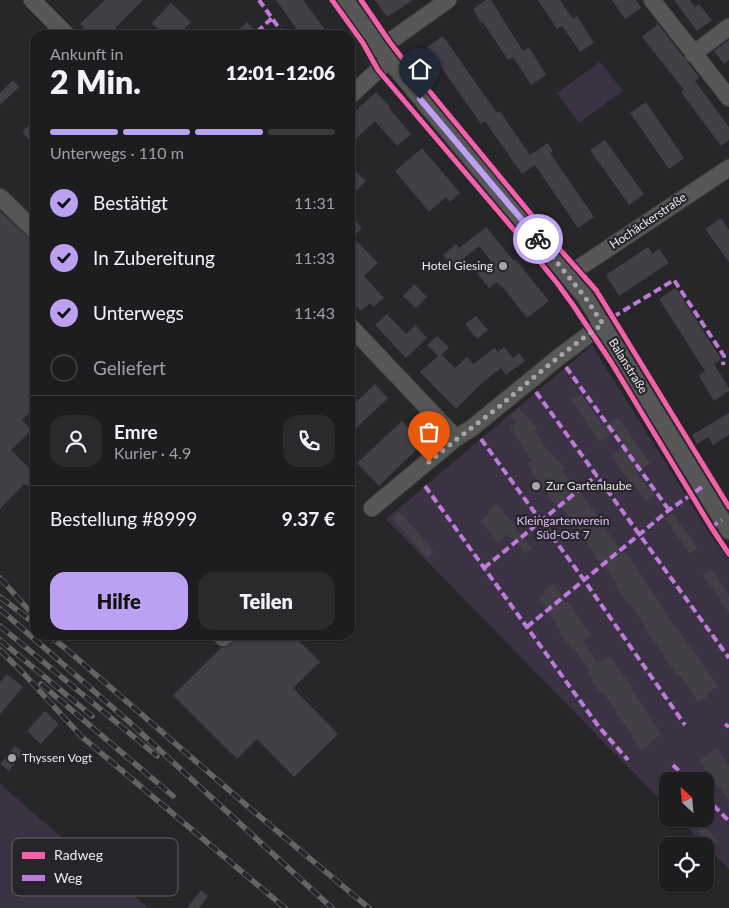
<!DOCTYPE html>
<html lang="de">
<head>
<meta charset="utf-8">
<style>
	:root { --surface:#1d1c1e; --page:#2a292b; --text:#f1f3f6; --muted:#a0a1a4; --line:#3b3a3c; --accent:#bca0f2 }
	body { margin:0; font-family:Lato,sans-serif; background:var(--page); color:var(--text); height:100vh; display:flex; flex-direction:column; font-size:19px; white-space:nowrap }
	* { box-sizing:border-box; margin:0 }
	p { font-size:16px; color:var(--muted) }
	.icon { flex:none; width:28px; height:28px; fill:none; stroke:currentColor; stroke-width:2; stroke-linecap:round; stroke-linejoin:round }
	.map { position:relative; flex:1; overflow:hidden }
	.panel { position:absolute; left:30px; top:30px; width:325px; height:610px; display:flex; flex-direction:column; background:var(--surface); border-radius:15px; box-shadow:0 1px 4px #0004,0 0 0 1px var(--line) }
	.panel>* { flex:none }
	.needle { width:32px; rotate:334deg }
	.fabs { position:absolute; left:659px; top:772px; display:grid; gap:10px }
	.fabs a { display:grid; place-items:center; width:55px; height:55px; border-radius:10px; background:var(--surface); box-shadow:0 1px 4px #0004,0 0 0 1px var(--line); font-size:25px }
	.pin { position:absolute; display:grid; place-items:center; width:42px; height:42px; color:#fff; margin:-51px -21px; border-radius:50% 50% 50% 0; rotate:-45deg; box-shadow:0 0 5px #0007 }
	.pin .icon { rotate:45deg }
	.courier { position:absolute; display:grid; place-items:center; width:50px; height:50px; margin:-25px; border:4px solid #bca0f2; border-radius:50%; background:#fff; color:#222; box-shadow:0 1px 6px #0007 }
	.summary em { font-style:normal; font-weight:800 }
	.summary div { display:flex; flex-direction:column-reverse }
	.summary { display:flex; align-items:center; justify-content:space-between; height:85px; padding:0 20px }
	h1 { font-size:32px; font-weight:800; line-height:38px }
	.bar { display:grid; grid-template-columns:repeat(4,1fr); gap:8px 5px; align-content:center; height:60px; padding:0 20px }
	.bar i { height:6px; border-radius:4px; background:var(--line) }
	.bar .active { background:var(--accent) }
	.bar p { grid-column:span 4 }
	.line { display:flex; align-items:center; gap:12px; padding:0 20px; border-top:1px solid var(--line) }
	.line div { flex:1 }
	.round { display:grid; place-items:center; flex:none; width:52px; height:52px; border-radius:15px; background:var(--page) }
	ol { padding:0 20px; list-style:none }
	li { display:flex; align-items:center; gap:15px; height:55px }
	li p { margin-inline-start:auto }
	li .icon { padding:5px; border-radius:50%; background:var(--accent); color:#111; stroke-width:4 }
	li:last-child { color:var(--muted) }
	li i { width:28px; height:28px; border:2px solid var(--line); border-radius:50% }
	.primary-button { display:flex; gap:10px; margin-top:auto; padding:10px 20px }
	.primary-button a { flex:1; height:58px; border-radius:15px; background:var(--accent); color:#111; font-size:20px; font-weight:800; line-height:58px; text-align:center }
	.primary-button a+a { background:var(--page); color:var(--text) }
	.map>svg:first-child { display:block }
	.green { fill:#3b3244 }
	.building { fill:#423f46 }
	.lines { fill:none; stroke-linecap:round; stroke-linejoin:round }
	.minor-casing { stroke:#444345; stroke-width:18 }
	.minor { stroke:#575758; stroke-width:16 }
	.rail-casing { stroke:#646465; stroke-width:5.5 }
	.rail { stroke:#272529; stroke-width:4; stroke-dasharray:11; stroke-linecap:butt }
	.quiet { stroke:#bd7bd9; stroke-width:4; stroke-dasharray:8 4; stroke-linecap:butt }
	.cycleway-casing { stroke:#272529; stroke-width:8 }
	.cycleway { stroke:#f560ab; stroke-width:5 }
	.done { stroke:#a7a5a8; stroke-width:5; stroke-dasharray:0 9 }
	.route { stroke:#bca0f2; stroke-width:6 }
	.poi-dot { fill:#a7a5a8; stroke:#272529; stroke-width:2 }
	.labels { text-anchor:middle; stroke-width:4.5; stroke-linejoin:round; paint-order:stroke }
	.street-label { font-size:12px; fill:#eceaed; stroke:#272529 }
	.poi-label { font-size:12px; fill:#eceaed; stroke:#272529; text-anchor:start }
	.park-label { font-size:12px; fill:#dfc2fd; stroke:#272529 }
	.key { fill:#272529; stroke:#626064; stroke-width:1 }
	.key-label { font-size:14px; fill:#eceaed }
</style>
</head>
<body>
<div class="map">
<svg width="729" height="908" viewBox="0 0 729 908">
	<rect width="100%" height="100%" fill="#272628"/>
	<path class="green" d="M600 62 623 91 579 123 557 93Z
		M592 345 710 534 729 559V869L679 819H705V781H668L667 807 386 519Z
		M0 784 67 842 149 908H0Z"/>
	<path class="building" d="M105 0H143L115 28 122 35H91L80 24Z
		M276 0H303L329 35H301Z
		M375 0H413L387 17Z
		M486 0H491L523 51 529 47 546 75 531 85 513 57 508 60 483 22 481 23 473 9Z
		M538 0H560L573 19 577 16 594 43 580 52 562 26 557 29Z
		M612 0H636L641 8 625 19Z
		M674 0H690L695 7 699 4 712 20 697 31Z
		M171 3 191 22 178 35H164L152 23Z
		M247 22 260 35H233Z
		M658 24 699 77 695 81 729 127V140L721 146 681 92 684 90 642 37Z
		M443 36 497 113 500 111 530 155 548 143 553 151 550 153 594 217 578 228 535 165 522 174 485 121 481 124 427 47Z
		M729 40V60L724 64 714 51Z
		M13 80 19 87 0 105V93Z
		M376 92 390 107 389 108 411 134 397 146 375 121 350 144V116Z
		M646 102 684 158 669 169 630 113Z
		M35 119V146L22 132Z
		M605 140 644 194 629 205 590 150Z
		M422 148 460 193 450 202 446 197 429 212 395 171Z
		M350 166 366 181 350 197Z
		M0 211 35 244V407L22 420 32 430 11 450 35 474V478L27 486 24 484 0 509Z
		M350 215 362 228 353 237 378 263 364 276 384 298 373 307 370 303 361 311 350 299Z
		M721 218 729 230V262L705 229Z
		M486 227 514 261 515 259 549 301 527 318 501 285 500 286 497 282 489 288 477 273 491 261 479 246 453 267 443 255 456 244 459 248Z
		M648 247 652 254 659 249 669 263 619 296 606 275Z
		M414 284 427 297 416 308 403 296Z
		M676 288 721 359 714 364 729 388V391L714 401 699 376 705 371 659 299Z
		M387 314 406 334 415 325 427 338 406 358 375 325Z
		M476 316 488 330 477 339 465 324Z
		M437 336 449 347 442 355 455 368 467 357 474 364 494 348 498 352 504 347 513 358 519 353 525 361 506 375 501 368 482 383 456 409 420 372 438 356 427 345Z
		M375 384 388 398 350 434V408Z
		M581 394 603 427 618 417 650 463 637 472 648 489 650 487 655 495 646 502 632 482 630 483 612 456 625 446 616 431 600 442 591 429 571 400Z
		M519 408 537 428 534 431 544 443 543 444 565 469 562 471 586 499 585 500 597 514 595 515 605 526 604 527 623 554 625 552 637 568 673 625 674 624 718 686 706 694 708 696 698 702 679 674 677 676 644 627 645 626 630 603 628 604 614 584 616 583 600 560 598 561 582 535 571 523 573 522 556 502 554 504 531 472 533 470 528 464 531 461 510 426 517 422 511 415Z
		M729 413V435L713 445 708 437 697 444 692 435Z
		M402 421 423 443 379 486 357 463Z
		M496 504 517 527 515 529 532 548 525 554 507 534 498 542 480 521 490 512 488 511Z
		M399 511 434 551 427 558 392 518Z
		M673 513 697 548 689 554 665 518Z
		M712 569 729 595V613L703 575Z
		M554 584 566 603 568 601 591 635 583 641 598 664 610 656 634 690 633 691 661 734 649 742 651 744 641 750 603 692 601 694 588 674 590 672 574 649 572 650 558 631 560 630 539 597 545 593 544 591Z
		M236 635H293L320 662 293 688 338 734 294 777 257 739 237 759 173 695 221 648 226 647 230 645 235 638Z
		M7 674 23 687 0 714V682Z
		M45 711 59 724 41 744 27 731Z
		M15 746 23 752 9 771 0 764Z
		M717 748 729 766V801L717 784 715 785 699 761Z
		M690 819H698L718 841 709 847Z
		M201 890 208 896 199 908H187Z"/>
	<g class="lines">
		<g class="minor-casing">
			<path id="minor" d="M32 0 67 35
				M345 0 389 60 585 297 729 531
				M652 0 729 98
				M379 49 448 0
				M693 54 729 27
				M350 96 389 60
				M0 197 35 231
				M568 275 729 168
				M350 326 456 438
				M372 508 456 438 472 428 559 357 603 324
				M223 638 226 635"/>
		</g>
		<use href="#minor" class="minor"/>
		<g class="rail-casing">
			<path id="rail" d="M0 578 35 617
				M0 597 34 623
				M0 609 127 720 332 908
				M0 626 157 756
				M48 635 65 648 252 810 369 908
				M0 640 92 716
				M0 650 25 675 82 737 285 908
				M41 684 173 796"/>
		</g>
		<use href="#rail" class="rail"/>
		<path class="quiet" d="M259 0 284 35
			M257 32 272 18
			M613 317 674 280 724 356 723 365
			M566 367 669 510
			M536 392 729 658
			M481 439 584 580 685 725
			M425 486 599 727 628 760
			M711 527 722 520
			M484 568 597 475
			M527 627 669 510 702 487
			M725 724 729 727
			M673 765 689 781
			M705 797 729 821"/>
		<g class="cycleway-casing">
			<path id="cycleway" d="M332 0 363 43 378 70 515 231 557 283 573 305 611 362 711 527 729 554
				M361 0 389 41 402 58 563 253 596 290 729 507"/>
		</g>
		<use href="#cycleway" class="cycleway"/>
	</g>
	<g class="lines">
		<path class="done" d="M429 462C452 442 477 424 501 405 534 377 567 349 603 324L585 297 538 239"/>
		<path class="route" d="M420 99 538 239"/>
	</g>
	<g class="poi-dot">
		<circle cx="503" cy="266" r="5"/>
		<circle cx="536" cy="486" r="5"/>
		<circle cx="12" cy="758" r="5"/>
	</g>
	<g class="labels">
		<g class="street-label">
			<text transform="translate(648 221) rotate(-34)" y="4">Hochäckerstraße</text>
			<text transform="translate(628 366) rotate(58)" y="4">Balanstraße</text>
		</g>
		<g class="poi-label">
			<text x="493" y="270" text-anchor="end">Hotel Giesing</text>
			<text x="546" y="490">Zur Gartenlaube</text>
			<text x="22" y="762">Thyssen Vogt</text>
		</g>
		<g class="park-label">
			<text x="563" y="525">Kleingartenverein<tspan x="563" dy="14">Süd-Ost 7</tspan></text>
		</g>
	</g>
	<rect x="12" y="838" width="166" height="58" rx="8" class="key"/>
	<rect x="22" y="852" width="23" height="7" fill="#f560ab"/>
	<rect x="22" y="875" width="23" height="6" fill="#bd7bd9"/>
	<g class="key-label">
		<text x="54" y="860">Radweg</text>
		<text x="54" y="883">Weg</text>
	</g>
</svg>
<div class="fabs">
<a><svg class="needle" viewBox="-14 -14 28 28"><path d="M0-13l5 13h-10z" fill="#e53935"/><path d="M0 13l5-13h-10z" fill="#a0a1a4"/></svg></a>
<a><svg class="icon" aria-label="locate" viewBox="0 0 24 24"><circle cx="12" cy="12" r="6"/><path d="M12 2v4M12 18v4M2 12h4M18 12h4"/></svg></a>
</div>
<div class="pin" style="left:429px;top:462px;background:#ea580c"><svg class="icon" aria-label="bag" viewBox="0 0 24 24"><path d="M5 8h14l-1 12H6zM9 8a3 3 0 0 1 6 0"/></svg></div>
<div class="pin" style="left:420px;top:99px;background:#1f2937"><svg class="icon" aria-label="home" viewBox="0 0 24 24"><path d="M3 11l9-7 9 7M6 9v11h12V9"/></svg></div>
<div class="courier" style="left:538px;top:239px"><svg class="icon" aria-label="bike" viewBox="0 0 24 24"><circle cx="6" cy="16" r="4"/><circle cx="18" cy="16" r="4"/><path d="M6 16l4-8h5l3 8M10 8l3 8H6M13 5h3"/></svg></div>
<section class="panel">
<div class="summary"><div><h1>2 Min.</h1><p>Ankunft in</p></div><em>12:01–12:06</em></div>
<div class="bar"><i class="active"></i><i class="active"></i><i class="active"></i><i></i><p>Unterwegs · 110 m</p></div>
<ol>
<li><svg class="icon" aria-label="check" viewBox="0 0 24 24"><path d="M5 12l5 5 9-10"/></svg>Bestätigt<p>11:31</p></li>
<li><svg class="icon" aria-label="check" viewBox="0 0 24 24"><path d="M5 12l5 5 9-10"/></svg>In Zubereitung<p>11:33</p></li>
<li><svg class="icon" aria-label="check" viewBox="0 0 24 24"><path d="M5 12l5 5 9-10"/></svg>Unterwegs<p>11:43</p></li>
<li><i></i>Geliefert</li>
</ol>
<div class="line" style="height:90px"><a class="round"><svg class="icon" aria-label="person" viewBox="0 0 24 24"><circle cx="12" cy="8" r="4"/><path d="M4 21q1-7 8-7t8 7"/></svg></a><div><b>Emre</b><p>Kurier · 4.9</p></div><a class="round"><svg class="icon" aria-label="phone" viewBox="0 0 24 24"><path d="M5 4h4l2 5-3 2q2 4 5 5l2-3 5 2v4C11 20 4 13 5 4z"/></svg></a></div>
<div class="line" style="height:65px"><div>Bestellung #8999</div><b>9.37 €</b></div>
<div class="primary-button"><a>Hilfe</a><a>Teilen</a></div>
</section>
</div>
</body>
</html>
